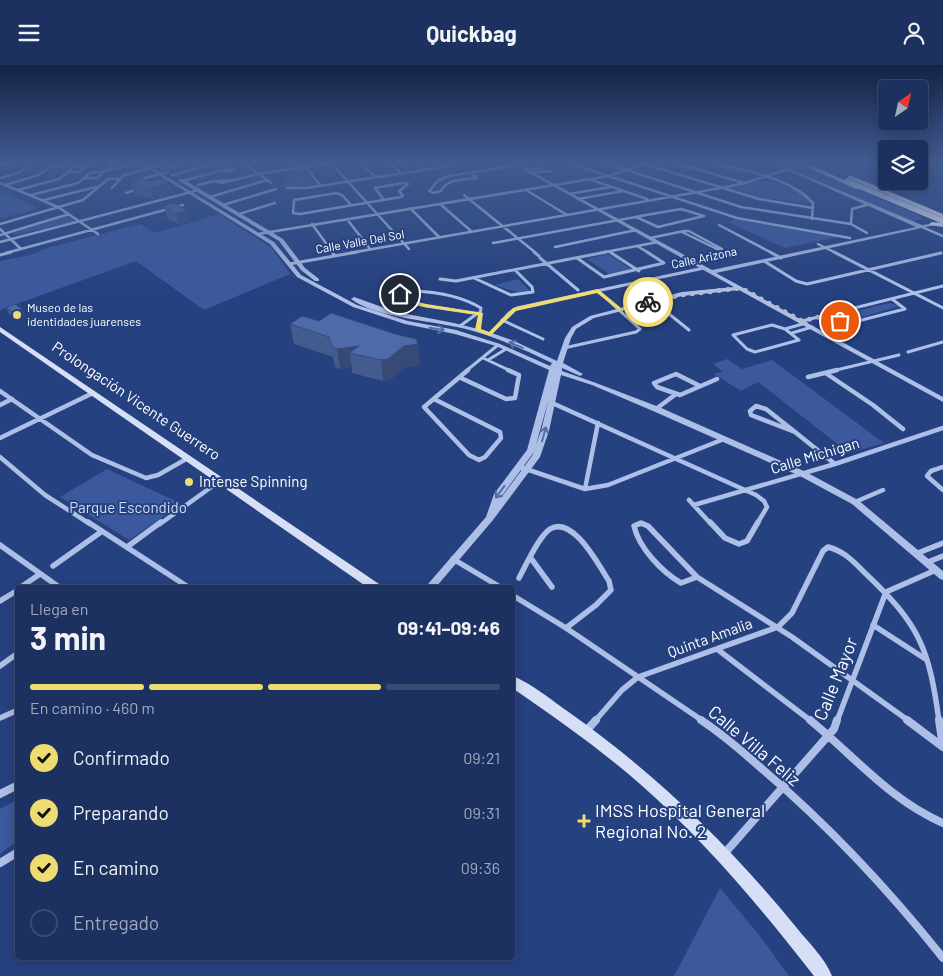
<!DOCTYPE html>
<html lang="es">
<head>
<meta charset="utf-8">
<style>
	:root { --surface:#1c315f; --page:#293d68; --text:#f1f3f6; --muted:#a0a9bd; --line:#3a4c74; --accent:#eedb72 }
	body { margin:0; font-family:Barlow,sans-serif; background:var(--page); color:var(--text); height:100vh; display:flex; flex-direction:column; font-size:19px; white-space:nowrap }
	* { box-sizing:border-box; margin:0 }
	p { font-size:16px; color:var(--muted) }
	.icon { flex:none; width:28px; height:28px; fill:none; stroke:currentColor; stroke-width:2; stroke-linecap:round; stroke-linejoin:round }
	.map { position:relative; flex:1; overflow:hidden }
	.side { position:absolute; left:15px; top:520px; width:500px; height:375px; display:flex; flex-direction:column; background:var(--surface); border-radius:5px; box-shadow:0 2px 12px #0003,0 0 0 1px var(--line) }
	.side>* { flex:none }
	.needle { width:32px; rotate:34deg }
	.buttons { position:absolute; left:878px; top:15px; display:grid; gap:10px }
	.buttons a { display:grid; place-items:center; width:50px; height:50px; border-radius:5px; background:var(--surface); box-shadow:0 2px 12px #0003,0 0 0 1px var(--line); font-size:25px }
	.pin { position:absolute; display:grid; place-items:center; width:42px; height:42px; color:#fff; margin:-21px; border:2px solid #fff; border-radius:50%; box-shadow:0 1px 5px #0007 }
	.courier { position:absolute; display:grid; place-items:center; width:50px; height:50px; margin:-25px; border:4px solid #eedb72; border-radius:50%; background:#fff; color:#222; box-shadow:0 1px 6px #0007 }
	.headline em { font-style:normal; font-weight:700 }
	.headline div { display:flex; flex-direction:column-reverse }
	.headline { display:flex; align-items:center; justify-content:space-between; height:85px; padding:0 15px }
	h1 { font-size:32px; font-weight:700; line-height:38px }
	.bar { display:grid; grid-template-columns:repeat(4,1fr); gap:8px 5px; align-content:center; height:60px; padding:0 15px }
	.bar i { height:6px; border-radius:4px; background:var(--line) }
	.bar .on { background:var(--accent) }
	.bar p { grid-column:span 4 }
	ol { padding:0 15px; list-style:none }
	li { display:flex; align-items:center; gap:15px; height:55px }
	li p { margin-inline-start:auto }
	li .icon { padding:5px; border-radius:50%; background:var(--accent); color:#111; stroke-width:4 }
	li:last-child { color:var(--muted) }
	li i { width:28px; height:28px; border:2px solid var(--line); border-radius:50% }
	header { display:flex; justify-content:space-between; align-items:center; height:65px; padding:0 15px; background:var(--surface); font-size:22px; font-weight:700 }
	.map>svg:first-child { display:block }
	.green { fill:#3b599c }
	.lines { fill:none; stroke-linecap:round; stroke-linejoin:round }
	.canal { fill:#445785; fill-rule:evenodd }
	.minor-far4 { stroke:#adbfe6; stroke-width:2.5 }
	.minor-far3 { stroke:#adbfe6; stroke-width:3 }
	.minor-far2 { stroke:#adbfe6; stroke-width:4.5 }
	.minor-far1 { stroke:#adbfe6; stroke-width:5.5 }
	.minor { stroke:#adbfe6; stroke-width:8 }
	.tertiary { fill:#adbfe6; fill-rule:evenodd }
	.secondary { fill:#d6dff5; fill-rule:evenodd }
	.trunk { fill:#f6f8fe; fill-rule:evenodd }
	.trunk-bridge { stroke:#f6f8fe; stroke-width:5.5 }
	.wall { fill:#445b90 }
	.shaded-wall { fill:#374a76 }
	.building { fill:#4f6aa8; stroke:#374a76 }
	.oneway { stroke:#556da3 }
	.route { fill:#eedb72 }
	.done { stroke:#b3bcd2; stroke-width:5; stroke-dasharray:0 9 }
	.poi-dot { fill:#eedb72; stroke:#26417f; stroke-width:2 }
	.labels { text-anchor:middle; stroke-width:4; stroke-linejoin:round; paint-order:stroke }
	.far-street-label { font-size:12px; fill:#fff; stroke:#26417f }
	.far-poi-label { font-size:12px; fill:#fff; stroke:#26417f; text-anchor:start }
	.street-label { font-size:15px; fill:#fff; stroke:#26417f }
	.poi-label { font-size:15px; fill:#fff; stroke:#26417f; text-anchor:start }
	.park-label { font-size:15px; fill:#d0dbf5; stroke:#26417f }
	.near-street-label { font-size:18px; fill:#fff; stroke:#26417f }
	.near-poi-label { font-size:18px; fill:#fff; stroke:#26417f; text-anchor:start }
</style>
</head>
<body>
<header><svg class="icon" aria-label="menu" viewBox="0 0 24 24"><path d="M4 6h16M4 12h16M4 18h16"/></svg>Quickbag<svg class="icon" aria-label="person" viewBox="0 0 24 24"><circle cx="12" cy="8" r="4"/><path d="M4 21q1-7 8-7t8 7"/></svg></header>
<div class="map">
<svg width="943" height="911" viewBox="0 0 943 911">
	<rect width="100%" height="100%" fill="#26417f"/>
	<path class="green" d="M774 97H793L919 150 922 154 914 156 906 153Z
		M303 103 318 120 283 122 284 116 290 113 287 106Z
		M758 116C776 117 793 121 808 133L810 139 759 132 730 123Z
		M0 126 39 143 0 154Z
		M219 149 271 182 290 209 204 245 136 196 0 245V196L30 190 51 182 140 159 155 168Z
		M67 151 76 156 15 170 13 168Z
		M736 154 836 170 839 172 785 183 728 157Z
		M608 189 632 205 609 209 587 194Z
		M518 214 531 227 521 229 495 220Z
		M889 238 900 241 849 256 836 251Z
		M727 294 742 304 772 295 884 378 849 388 758 317 741 326 714 309 723 307 713 299Z
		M107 404 182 439 129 475 60 432Z
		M17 735V776L0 789V744Z
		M720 823 760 871 789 911H674Z"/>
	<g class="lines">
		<path class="canal" d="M937 97H943V99L938 98Z"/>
		<path class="minor-far4" d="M243 97 271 118
			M302 97 320 120
			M330 97 409 184
			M359 97 376 112
			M388 97 402 109
			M416 97 426 105
			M473 97H486
			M513 97H519
			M566 97 737 153 850 173
			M602 97 741 142 851 159 867 168
			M638 97 759 134 813 143
			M672 97 744 118
			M709 97C743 106 789 111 813 138L812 154
			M0 100 16 97
			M391 100 412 97
			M51 101H64L69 97
			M162 104 189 97
			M108 105 144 97
			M525 105 544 103
			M69 107H79L92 97
			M471 108 476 113C463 115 448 113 441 126L433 128 429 126 439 115 449 111 518 100
			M531 108 552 106
			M172 110 221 97
			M0 113 18 108 34 97
			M85 113H97L115 97
			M589 114 647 134
			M234 115 222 118 214 116Z
			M234 115 258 109 336 97
			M183 116 229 103 235 104 232 106H219
			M0 118 58 142 98 169
			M5 120 39 110 56 97
			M198 120 214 116
			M112 123 124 110 158 101
			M287 123H306L450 101 445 97
			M18 125 59 114 75 101H86
			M526 125 567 150
			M126 128 132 126 145 113 168 107
			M569 129 610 122
			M31 130 78 118 91 107H104
			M464 130 536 188
			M210 132 267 115
			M578 134 623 126
			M44 135 96 122
			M384 135 375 123 403 118 408 119
			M440 139 471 166
			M223 140 276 124
			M351 140 342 130 336 128 294 135 293 148 300 149 401 132 403 131 399 126 408 119
			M410 143 439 172
			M239 149 275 138
			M640 151 681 144 704 151
			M636 152 658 162 704 151
			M347 154 370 184
			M0 159 83 135 108 114H120
			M312 159 333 188
			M851 159 852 144 870 139
			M719 160 772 188
			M922 162 943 171
			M0 164 21 184
			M258 169 609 111 650 97
			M0 170 69 149
			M650 173 684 166H689L722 184H717L682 167
			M0 177 199 125
			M493 178 641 151
			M818 179 836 188
			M637 181 649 188
			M555 182 636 165
			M610 187 612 188
			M6 188 183 140
			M350 188 721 123 745 118 788 104
			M600 188 658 177"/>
		<path class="minor-far3" d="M332 187 335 191
			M534 187 539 191
			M610 187 639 206
			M770 187 781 193
			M834 187 943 243
			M0 190 11 187
			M540 193 578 225
			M577 193 604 212 664 198 647 187
			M764 196 796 216 807 219 941 188
			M289 199 357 187
			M474 213 511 230 533 227 532 222 515 205
			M440 214 456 216 606 187
			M415 226C438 227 461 231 481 243L480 249 426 241 398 231 405 227Z
			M653 236 689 265
			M829 250 843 257 850 258 905 244 892 234
			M502 255 543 274
			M802 256 943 221
			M772 260 785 264 799 275 755 287 747 284 733 270Z
			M460 261 478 248
			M785 264 806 258
			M478 265 480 249
			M792 268 812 262
			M490 269 509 248 517 243 704 203
			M564 283 636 267 640 264 598 226
			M908 287 943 277
			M483 293 511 306
			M488 295 506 284
			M466 306 498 280
			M832 306 899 290"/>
		<path class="minor-far2" d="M827 309 873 340 903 364
			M808 312 837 305
			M461 313 506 334 515 333 519 310 508 305
			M700 321 676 309 654 318 657 322 680 330 717 314
			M0 326 92 390 146 413 158 410 188 393
			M434 334 500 367 501 373 485 392 479 395 469 390 424 342 468 305
			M550 337 756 430 764 436 767 442 757 459
			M0 340 12 334
			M756 341 766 344 795 367 751 350 750 346Z
			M656 344 676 329
			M795 367 835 399
			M0 373 93 328
			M0 392 45 430 90 459
			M520 402 585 424 608 420 724 374
			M943 402 931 406 927 411 943 425
			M585 424 598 358
			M689 435 711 459
			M855 437 883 425
			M694 440 835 399 943 363
			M160 459 221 415
			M639 459H643"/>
		<path class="minor-far1" d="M88 457 188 522
			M710 457 725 473 739 479 747 476 758 457
			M641 458 648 461 697 512 681 518C662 507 639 483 634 461Z
			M0 480 59 522
			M127 482 161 457
			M918 488 943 478
			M530 492 552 522
			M453 494 500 522
			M928 497 943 491
			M53 501 101 467
			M697 512 792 572 909 656
			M519 513C526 500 539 471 550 464 573 450 599 501 609 516L611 525 596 540 566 563
			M21 522 40 509
			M512 530 566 563 703 656
			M0 536 18 525
			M873 560 927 595
			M717 584 811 656
			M0 601 18 588
			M0 653 18 645
			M595 656 622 625 638 612 778 562 792 548 823 486 828 482C844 486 854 497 865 508 920 560 929 583 939 656
			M837 656 886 527 936 505"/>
		<path class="minor" d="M701 655C722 669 742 686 761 703 828 760 888 824 943 893
			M810 655C854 691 890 735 943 758
			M907 655 943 682
			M939 655 943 682
			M586 666 596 655
			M0 729 18 720
			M724 789 834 664 837 655
			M0 798 18 787"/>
		<path class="tertiary" d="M138 97H142L274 177 301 210 357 240 408 256 456 265 500 279 550 301 552 298C525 285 496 272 466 264 434 256 377 253 351 234L354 232 396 247 454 258 486 266 514 276 557 296 565 273 572 262 590 251 682 227 734 222 510 97H514L712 205 916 162 769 97H773L922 160 942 157V158L940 159 716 208 943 332V337L739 225 682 231 594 253 576 264 571 273 563 298 583 309 580 311 578 310 562 303V306L596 318 659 342 806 407 858 435 943 506V515L940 514 852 439 800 411 653 346 592 320 561 310 549 366 540 392 493 455 436 522H426L428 519 486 452 494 429 527 385 549 305 496 281 455 269 405 259 353 242 297 212 270 179ZM549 333 541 366 536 380ZM534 387 532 391 501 433V432Z
			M179 114H183L283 174 305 203 319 214V216H315L301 205 279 176 179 116Z"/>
		<path class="secondary" d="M0 262 379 519 380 522H367L0 267Z
			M512 611C530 617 554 637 570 648 656 709 730 781 796 862 808 877 825 893 832 911H814C761 843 705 776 640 719 600 684 556 653 512 623Z"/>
		<path class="trunk" d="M805 99H809L861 123 856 124 805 101Z
			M848 111H852L943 149V153L848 113Z
			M932 157 943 158V162L930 160 929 159Z"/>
		<path class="trunk-bridge" d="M847 116 943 156"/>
	</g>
	<path class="wall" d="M148 117 170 118 173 129 154 134 134 128 130 118Z
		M174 138 189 156 179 160 167 153 164 141Z
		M6 243 25 250 17 254 9 249Z
		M319 256 420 300 406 302 390 315 383 316 352 308V302L340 304 335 302 333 292 294 279 290 259Z"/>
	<path class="shaded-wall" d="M170 118 173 129 154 134 150 123Z
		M186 145 189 156 179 160 176 148Z
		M22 244 25 250 17 254 13 247Z
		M418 279 420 300 406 302 390 315 383 316 381 295 404 281Z
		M359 281 349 288 352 302 340 304 337 284Z"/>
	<path class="building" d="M142 114 148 117 163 114 170 118 150 123 130 118Z
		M174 138 186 145 176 148 164 141Z
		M15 239 22 244 13 247 6 243Z
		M331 248 395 269 416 274 418 279 404 281 388 294 381 295 349 288 359 281 337 284 332 282 329 272 290 259 302 251 319 256Z"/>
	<defs><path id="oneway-shaft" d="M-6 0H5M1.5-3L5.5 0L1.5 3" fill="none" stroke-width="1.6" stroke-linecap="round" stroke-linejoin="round" transform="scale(1.25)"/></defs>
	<g class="oneway">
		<use href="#oneway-shaft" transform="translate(437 264) rotate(9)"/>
		<use href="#oneway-shaft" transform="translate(516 280) rotate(-157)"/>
		<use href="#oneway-shaft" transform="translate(544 369) rotate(-75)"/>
		<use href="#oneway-shaft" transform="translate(500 427) rotate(126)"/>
	</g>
	<linearGradient id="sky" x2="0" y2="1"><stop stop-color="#152446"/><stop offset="0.43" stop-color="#415a90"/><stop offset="1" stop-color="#415a90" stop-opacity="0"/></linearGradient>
	<rect width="943" height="224" fill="url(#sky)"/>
	<path class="route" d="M598 224 621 243 648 235 651 237 620 246 597 228 516 246 490 271 475 265 478 250 419 241 397 233 400 227 403 229 402 232 420 238 483 248 481 264 489 267 513 243Z"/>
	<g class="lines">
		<path class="done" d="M648 237 682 230 741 223 802 256 828 250 840 256"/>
	</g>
	<g class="poi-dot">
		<circle cx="17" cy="250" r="5"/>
		<circle cx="189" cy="417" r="5"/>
		<path d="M581.5 748.5h5v5h5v5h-5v5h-5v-5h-5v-5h5z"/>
	</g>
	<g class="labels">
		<g class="far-street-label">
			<text transform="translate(360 177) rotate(-10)" y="4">Calle Valle Del Sol</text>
			<text transform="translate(704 193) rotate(-12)" y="4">Calle Arizona</text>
		</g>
		<g class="far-poi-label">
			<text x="27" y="247">Museo de las<tspan x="27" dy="14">identidades juarenses</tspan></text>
		</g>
		<g class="street-label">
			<text transform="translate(136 336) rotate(34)" y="5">Prolongación Vicente Guerrero</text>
			<text transform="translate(815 391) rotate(-17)" y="5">Calle Míchigan</text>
			<text transform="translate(710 573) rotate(-20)" y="5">Quinta Amalia</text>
		</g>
		<g class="poi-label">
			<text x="199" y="422">Intense Spinning</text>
		</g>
		<g class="park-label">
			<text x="128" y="448">Parque Escondido</text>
		</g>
		<g class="near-street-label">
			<text transform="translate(836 614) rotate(-68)" y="6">Calle Mayor</text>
			<text transform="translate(754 681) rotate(40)" y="6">Calle Villa Feliz</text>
		</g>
		<g class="near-poi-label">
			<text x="595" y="752">IMSS Hospital General<tspan x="595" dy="21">Regional No. 2</tspan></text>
		</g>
	</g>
</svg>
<div class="buttons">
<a><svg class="needle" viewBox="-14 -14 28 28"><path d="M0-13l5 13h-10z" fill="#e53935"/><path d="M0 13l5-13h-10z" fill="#a0a9bd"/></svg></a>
<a><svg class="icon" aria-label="layers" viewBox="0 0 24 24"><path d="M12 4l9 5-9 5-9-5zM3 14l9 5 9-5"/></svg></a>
</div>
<div class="pin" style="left:840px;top:256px;background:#ea580c"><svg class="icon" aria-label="bag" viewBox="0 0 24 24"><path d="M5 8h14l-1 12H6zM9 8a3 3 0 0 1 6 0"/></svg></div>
<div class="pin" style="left:400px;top:229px;background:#1f2937"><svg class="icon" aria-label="home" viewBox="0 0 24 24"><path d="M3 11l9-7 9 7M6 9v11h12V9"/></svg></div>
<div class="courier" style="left:648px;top:237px"><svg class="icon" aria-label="bike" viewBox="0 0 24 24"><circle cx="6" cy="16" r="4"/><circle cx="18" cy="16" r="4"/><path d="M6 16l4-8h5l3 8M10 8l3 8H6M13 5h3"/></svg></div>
<section class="side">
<div class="headline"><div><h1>3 min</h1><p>Llega en</p></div><em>09:41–09:46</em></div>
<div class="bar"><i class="on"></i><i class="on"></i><i class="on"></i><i></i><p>En camino · 460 m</p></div>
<ol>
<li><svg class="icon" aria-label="check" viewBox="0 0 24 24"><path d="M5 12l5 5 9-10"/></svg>Confirmado<p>09:21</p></li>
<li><svg class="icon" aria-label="check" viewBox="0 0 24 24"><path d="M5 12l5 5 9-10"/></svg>Preparando<p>09:31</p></li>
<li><svg class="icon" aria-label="check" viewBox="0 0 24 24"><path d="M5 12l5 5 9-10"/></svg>En camino<p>09:36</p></li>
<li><i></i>Entregado</li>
</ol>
</section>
</div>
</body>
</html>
